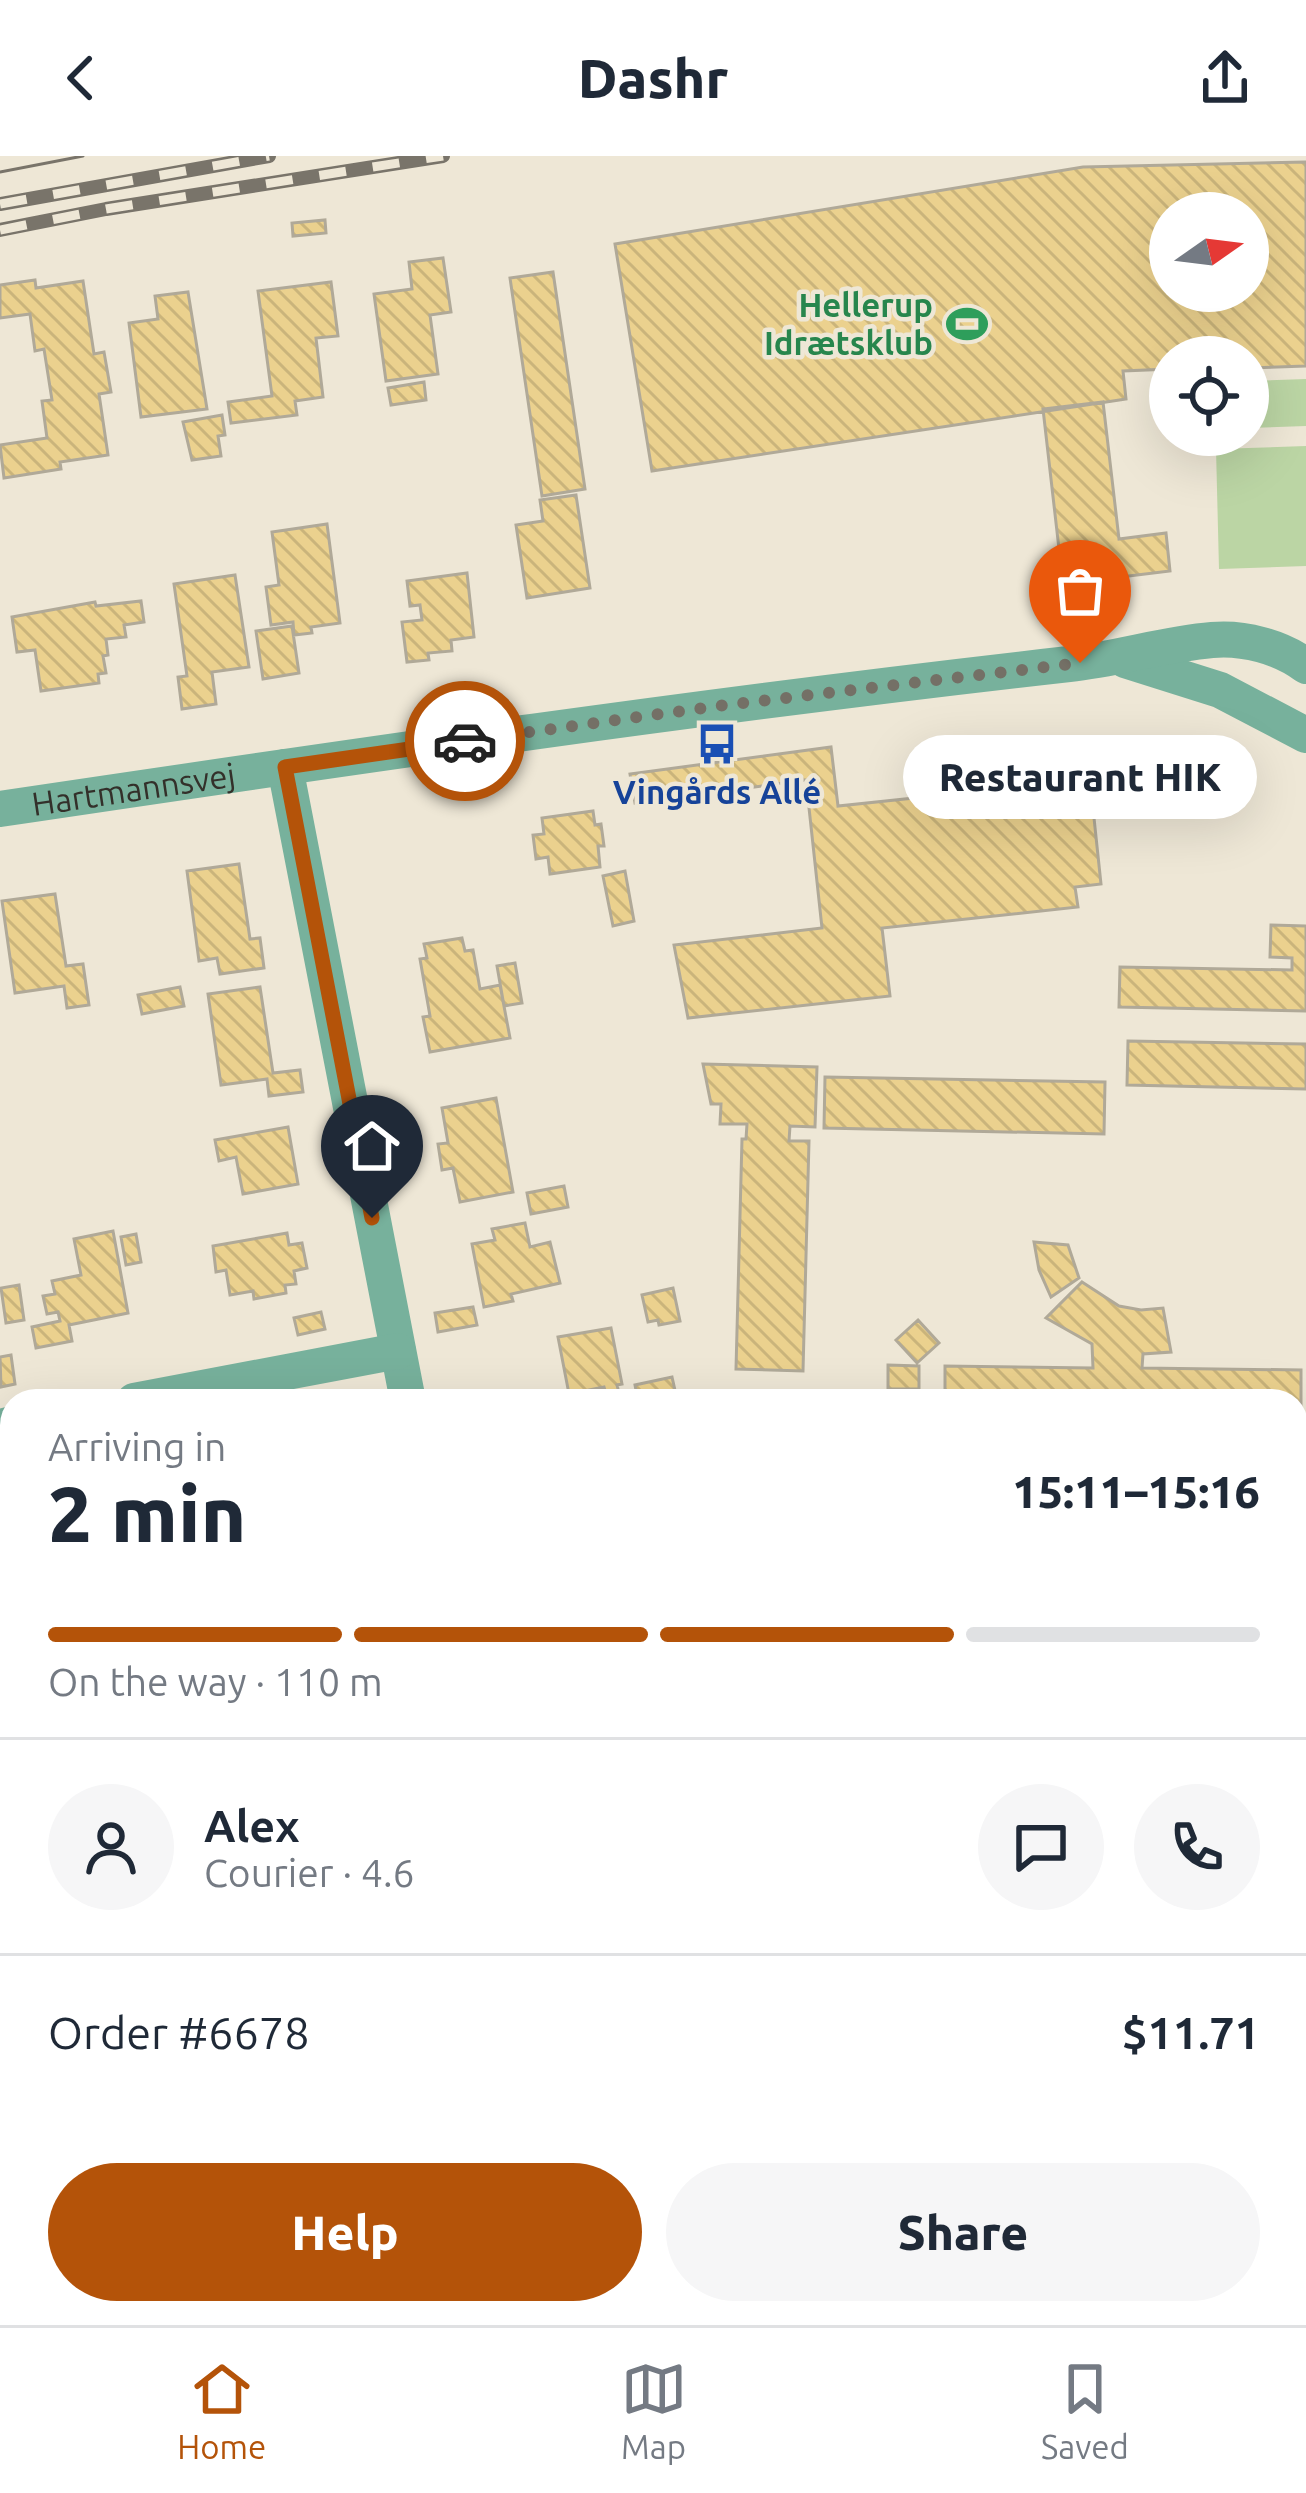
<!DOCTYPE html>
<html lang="en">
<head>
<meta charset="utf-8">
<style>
	:root { --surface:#fff; --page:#f6f6f7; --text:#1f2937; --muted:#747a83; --line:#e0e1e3; --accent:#b45309 }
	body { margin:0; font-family:Ubuntu,sans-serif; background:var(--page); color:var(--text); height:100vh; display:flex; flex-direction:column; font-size:45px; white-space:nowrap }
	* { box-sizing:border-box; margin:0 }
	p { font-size:39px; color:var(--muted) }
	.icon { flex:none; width:66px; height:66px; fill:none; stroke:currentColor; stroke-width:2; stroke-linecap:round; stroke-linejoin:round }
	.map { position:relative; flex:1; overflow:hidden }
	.side { position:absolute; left:0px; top:1233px; width:1308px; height:936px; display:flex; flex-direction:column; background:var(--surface); border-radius:36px 36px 0 0; box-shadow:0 12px 48px #0002 }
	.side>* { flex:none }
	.needle { width:78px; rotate:76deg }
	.controls { position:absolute; left:1149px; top:36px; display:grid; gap:24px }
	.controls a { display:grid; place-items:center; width:120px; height:120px; border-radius:50%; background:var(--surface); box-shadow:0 12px 48px #0002; font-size:60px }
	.pin { position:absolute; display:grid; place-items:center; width:102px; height:102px; color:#fff; margin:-123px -51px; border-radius:50% 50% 50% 0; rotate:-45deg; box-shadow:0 0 12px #0007 }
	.pin .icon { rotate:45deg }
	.courier { position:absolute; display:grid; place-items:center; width:120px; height:120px; margin:-60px; border:9px solid #b45309; border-radius:50%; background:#fff; color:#222; box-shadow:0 3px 15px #0007 }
	.bubble { position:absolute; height:84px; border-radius:42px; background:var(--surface); box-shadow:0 12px 48px #0002; font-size:39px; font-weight:800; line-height:84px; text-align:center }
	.head em { font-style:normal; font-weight:800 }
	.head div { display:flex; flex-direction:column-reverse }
	.head { display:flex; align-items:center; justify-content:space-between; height:204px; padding:0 48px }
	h1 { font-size:78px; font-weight:800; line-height:90px }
	.bar { display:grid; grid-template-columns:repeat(4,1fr); gap:18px 12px; align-content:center; height:144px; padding:0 48px }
	.bar i { height:15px; border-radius:9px; background:var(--line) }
	.bar .current { background:var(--accent) }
	.bar p { grid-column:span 4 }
	.line { display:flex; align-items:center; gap:30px; padding:0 48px; border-top:3px solid var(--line) }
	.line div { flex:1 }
	.round { display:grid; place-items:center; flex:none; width:126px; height:126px; border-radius:63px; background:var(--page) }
	.action { display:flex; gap:24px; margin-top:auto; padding:24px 48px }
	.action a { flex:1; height:138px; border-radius:72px; background:var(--accent); color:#fff; font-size:48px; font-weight:800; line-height:138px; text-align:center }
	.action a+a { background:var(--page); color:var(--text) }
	header { display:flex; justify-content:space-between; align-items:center; height:156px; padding:0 48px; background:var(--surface); font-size:54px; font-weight:800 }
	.tab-bar { display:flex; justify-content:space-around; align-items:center; height:168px; border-top:3px solid var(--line); background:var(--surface); font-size:33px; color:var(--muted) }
	.tab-bar a { display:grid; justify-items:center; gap:6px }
	.tab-bar .current { color:var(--accent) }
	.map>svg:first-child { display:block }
	.built { fill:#e7dec5 }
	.green { fill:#bbd5a4 }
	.building { fill:url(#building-back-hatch); stroke:#b0a998; stroke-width:3; fill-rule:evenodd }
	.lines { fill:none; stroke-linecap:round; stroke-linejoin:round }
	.path { stroke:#ada79a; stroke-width:8; stroke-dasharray:6 9; stroke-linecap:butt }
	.minor { stroke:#77b19c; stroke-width:36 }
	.tram { stroke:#79746a; stroke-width:3 }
	.rail-casing { stroke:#79746a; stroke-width:14 }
	.rail { stroke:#eee7d6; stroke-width:9; stroke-dasharray:27; stroke-linecap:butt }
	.done { stroke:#747066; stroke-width:12; stroke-dasharray:0 21.6 }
	.route { stroke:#b45309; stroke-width:15 }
	.labels { text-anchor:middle; stroke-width:9; stroke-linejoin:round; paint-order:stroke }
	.leisure-label { font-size:33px; font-weight:bold; fill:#27864d; stroke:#eee7d6; text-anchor:end }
	.street-label { font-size:33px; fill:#33302a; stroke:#eee7d6 }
	.transit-label { font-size:33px; font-weight:bold; fill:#164399; stroke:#eee7d6 }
</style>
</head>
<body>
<header><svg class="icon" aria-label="back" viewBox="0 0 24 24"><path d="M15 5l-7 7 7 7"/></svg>Dashr<svg class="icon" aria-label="share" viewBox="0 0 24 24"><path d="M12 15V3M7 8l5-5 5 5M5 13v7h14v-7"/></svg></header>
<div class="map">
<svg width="1306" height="2169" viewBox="0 0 1306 2169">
	<defs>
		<pattern id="building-back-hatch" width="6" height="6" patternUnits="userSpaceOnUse" patternTransform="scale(3)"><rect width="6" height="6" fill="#ebd18e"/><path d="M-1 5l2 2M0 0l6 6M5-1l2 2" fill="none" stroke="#cab47b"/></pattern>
	</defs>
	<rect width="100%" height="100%" fill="#eee7d6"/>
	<path class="built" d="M1296 1361 1306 1362V2059L1296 2061Z"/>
	<path class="green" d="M1306 223V270L1248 272V225Z
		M1306 290V410L1219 413 1216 293Z
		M1306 2060V2169H968L966 2157H1296V2062Z"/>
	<path class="building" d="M1306 6V210L1248 212V201H1170V213L1123 215 1126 243 652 315 615 88 1083 11ZM1170 57H1248V135H1170Z
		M325 64 326 77 293 80 292 67Z
		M443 102 451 156 430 159 438 218 386 225 374 138 412 133 409 106Z
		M553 116 585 333 542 340 510 122Z
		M35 124 36 132 83 125 94 198 104 196 111 236 99 238 108 299 60 306 61 313 4 322 0 289 47 282 42 245 52 244 44 193 35 195 30 158 0 162V129Z
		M331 126 338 180 316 182 323 241 295 245 297 259 231 267 228 246 272 240 258 135Z
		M188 136 207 253 141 261 129 167 158 163 155 140Z
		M424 226 426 244 391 249 388 232Z
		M1103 246 1119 383 1166 377 1170 415 1063 428 1043 253Z
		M222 259 225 279 218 280 221 300 192 304 183 266Z
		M576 339 590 432 527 442 516 369 543 365 540 344Z
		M327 368 340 467 311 471 312 477 294 479 293 466 271 469 266 431 279 429 272 376Z
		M467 417 474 481 451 484 452 495 428 497 429 504 407 506 402 466 422 464 420 449 410 450 407 425Z
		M235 419 249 511 212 516 216 548 182 553 178 521 187 520 174 428Z
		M141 445 144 466 124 469 126 481 106 483 108 499 103 500 106 517 98 518 99 527 41 535 35 494 17 496 12 461 95 446 96 450Z
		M292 470 299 517 263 523 256 475Z
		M831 591 838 650 1064 626 1067 645 1092 643 1101 728 1075 731 1078 751 882 772 890 840 688 862 674 789 822 772 806 624 635 647 630 618Z
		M593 655 595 669 601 668 604 690H598L600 711 550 718 548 701 536 703 533 679 544 678 542 662Z
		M239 708 250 783 260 782 264 812 220 818 217 802 199 805 187 715Z
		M625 715 634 765 613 770 603 720Z
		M55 738 66 810 83 808 89 849 67 852 64 830 15 837 2 745Z
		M1271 769 1306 770V855L1119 851 1120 811 1292 814V802L1270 801Z
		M462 782 465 795 473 794 480 833 500 829 510 882 430 896 423 861 430 860 420 803 427 802 424 788Z
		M515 807 522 847 504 850 497 810Z
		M180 831 184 850 142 858 138 839Z
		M260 831 273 917 300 914 303 936 269 940 267 923 221 929 208 838Z
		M1128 885 1306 888V933L1127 929Z
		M703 908 817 911 815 971 790 970 789 985H809L803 1215 736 1213 742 983H746L747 968H720L721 948H711Z
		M825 921 1105 926 1104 978 824 972Z
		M496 942 513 1036 460 1046 453 1012 442 1014 438 988 448 987 442 952Z
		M288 971 298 1028 243 1038 236 1001 219 1005 215 984Z
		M564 1030 568 1051 531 1058 527 1037Z
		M525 1067 530 1091 550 1086 560 1127 511 1138 513 1145 484 1151 472 1088 495 1084 492 1073Z
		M113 1075 128 1157 69 1169 72 1185 36 1192 32 1171 60 1165 58 1156 47 1158 43 1140 55 1138 52 1125 81 1119 74 1083Z
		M287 1077 289 1089 302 1087 307 1112 294 1115 296 1128 285 1129 286 1137 254 1143 253 1135 230 1139 226 1114 216 1116 213 1090Z
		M136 1078 141 1106 126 1109 121 1081Z
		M1034 1086 1068 1089 1079 1122 1051 1141 1039 1114Z
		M1082 1126 1119 1150 1141 1154 1163 1152 1171 1196 1143 1198 1142 1212 1301 1214V1268H1296V1245H945V1210L1093 1212 1092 1188 1046 1162Z
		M19 1129 24 1164 6 1167 1 1132Z
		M673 1132 680 1165 659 1169 658 1164 648 1166 642 1139Z
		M473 1151 477 1169 438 1176 435 1157Z
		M321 1156 325 1173 298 1179 294 1162Z
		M918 1164 939 1187 917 1207 896 1184Z
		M611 1172 622 1228 617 1229 619 1237 607 1241 604 1231 569 1238 558 1181Z
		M11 1199 15 1228 1 1231 0 1201Z
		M888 1209 919 1210V1233H888Z
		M672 1221 677 1243 638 1245 635 1229Z
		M1306 1484V1584L1296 1586V1485Z
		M0 1709 12 1776 9 1840 4 1811H0Z
		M12 2082V2140L1 2142 0 2084Z
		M460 2157H516L518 2169H462Z
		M774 2157H838L841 2169H776Z"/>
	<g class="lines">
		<path class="path" d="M1296 1640 1306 1642
			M1306 1794 1300 1907 1306 1971"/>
		<g class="minor">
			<path d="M1125 504 1220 534 1306 579"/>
			<path d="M285 611 408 1245"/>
			<path id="s1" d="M0 653C356 600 712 548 1069 508 1117 503 1164 488 1212 484 1243 481 1281 491 1306 510"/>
			<path d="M134 1245 398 1195"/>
			<path d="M0 1271 12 1268"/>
			<path d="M0 1874 12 1872"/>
			<path d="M591 2157 593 2169"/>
		</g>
		<path class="tram" d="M0 16 83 0"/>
		<g class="rail-casing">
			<path id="rail" d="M0 48 269 0
				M0 74 106 53 443 0"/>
		</g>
		<use href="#rail" class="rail"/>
	</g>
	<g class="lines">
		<path class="done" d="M465 585 718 550 1080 507"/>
		<path class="route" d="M372 1062 285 611 465 585"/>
	</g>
	<defs>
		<g id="stadium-bare" transform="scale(3.24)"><path d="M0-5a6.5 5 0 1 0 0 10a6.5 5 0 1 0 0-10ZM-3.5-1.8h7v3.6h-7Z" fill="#2e9e5b" stroke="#eee7d6" stroke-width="2.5" paint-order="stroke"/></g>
		<g id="bus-bare" transform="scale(3.24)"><path d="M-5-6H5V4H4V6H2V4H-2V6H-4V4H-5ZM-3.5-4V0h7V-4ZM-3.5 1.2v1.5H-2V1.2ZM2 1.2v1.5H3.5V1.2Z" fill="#1a4fb4" stroke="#eee7d6" stroke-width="2.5" paint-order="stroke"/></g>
	</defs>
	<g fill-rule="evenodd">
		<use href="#stadium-bare" x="967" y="168"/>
		<use href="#bus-bare" x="717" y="588"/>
	</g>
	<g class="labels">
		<g class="leisure-label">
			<text x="933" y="161">Hellerup<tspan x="933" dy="38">Idrætsklub</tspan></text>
		</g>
		<g class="street-label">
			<text dy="12" stroke="none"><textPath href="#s1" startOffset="135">Hartmannsvej</textPath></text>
		</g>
		<g class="transit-label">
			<text x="717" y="648">Vingårds Allé</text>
		</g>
	</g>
</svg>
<div class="controls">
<a><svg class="needle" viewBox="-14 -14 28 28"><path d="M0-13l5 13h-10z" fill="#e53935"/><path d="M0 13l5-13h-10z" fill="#747a83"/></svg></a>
<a><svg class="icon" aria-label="locate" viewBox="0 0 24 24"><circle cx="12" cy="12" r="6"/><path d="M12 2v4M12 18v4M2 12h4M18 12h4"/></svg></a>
</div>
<div class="pin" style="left:1080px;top:507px;background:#ea580c"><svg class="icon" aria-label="bag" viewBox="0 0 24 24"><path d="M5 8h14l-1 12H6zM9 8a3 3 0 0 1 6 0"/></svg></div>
<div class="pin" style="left:372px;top:1062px;background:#1f2937"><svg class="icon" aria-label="home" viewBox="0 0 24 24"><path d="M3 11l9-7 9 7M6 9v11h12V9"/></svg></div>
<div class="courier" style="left:465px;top:585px"><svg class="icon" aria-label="car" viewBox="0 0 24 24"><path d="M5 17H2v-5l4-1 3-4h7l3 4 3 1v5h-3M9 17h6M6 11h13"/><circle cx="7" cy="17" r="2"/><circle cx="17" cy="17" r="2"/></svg></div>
<div class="bubble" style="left:903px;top:579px;width:354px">Restaurant HIK</div>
<section class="side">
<div class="head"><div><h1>2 min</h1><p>Arriving in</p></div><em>15:11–15:16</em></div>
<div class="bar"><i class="current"></i><i class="current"></i><i class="current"></i><i></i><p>On the way · 110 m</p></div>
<div class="line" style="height:216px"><a class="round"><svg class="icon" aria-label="person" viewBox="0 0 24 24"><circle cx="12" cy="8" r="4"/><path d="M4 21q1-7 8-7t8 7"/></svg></a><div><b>Alex</b><p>Courier · 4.6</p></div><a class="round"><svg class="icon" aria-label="chat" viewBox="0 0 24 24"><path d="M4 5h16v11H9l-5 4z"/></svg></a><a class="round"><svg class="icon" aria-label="phone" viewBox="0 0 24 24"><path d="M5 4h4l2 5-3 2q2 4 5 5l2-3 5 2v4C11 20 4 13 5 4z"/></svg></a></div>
<div class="line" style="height:156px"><div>Order #6678</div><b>$11.71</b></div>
<div class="action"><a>Help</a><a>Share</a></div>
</section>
</div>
<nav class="tab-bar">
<a class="current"><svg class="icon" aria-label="home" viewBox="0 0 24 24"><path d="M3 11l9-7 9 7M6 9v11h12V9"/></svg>Home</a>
<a><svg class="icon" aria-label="map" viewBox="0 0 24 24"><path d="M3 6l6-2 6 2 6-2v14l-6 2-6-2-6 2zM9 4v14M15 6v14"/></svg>Map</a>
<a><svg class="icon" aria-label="saved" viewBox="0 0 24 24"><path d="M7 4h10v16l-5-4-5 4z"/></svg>Saved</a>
</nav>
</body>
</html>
